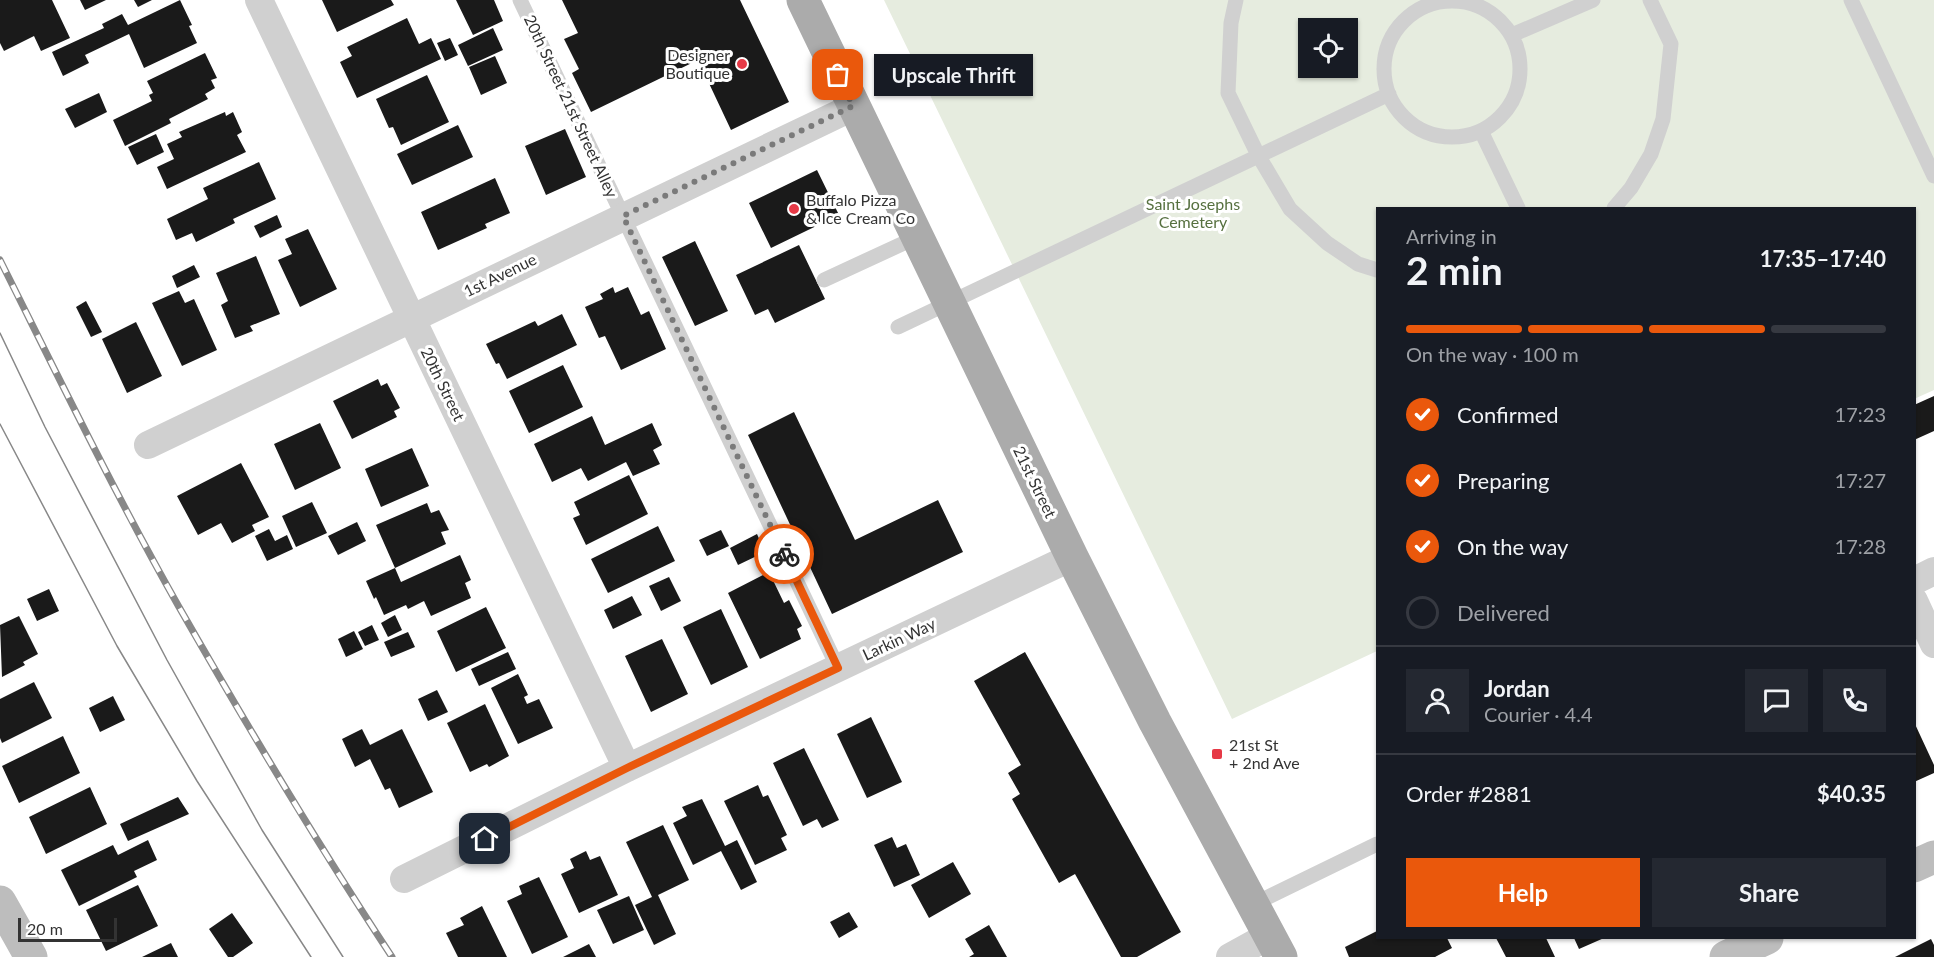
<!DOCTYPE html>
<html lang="en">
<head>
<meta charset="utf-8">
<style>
	:root { --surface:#171b24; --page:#242831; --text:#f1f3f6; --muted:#9ea1a6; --line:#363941; --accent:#ea580c }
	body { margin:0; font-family:Lato,sans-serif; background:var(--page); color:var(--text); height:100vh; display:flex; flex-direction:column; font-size:22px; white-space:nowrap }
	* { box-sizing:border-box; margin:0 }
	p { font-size:20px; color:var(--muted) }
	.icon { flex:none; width:33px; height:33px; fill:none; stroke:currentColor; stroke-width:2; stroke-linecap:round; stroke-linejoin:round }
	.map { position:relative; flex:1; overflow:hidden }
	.sheet { position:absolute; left:1376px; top:207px; width:540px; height:732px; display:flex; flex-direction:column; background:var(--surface); border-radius:0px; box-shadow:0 2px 4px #0004 }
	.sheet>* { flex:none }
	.buttons { position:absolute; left:1298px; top:18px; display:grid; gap:12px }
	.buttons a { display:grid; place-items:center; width:60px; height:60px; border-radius:0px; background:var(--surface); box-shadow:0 2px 4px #0004; font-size:30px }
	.scale { position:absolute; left:18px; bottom:15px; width:99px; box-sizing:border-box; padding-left:6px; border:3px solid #333; border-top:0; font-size:16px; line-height:21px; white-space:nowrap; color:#333; -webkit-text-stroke:4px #fff; paint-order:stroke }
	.pin { position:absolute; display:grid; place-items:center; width:51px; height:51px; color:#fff; margin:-26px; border-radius:12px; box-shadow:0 3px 9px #0006 }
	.courier { position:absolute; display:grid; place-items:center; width:60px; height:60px; margin:-30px; border:4px solid #ea580c; border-radius:50%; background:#fff; color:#222; box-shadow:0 2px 8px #0007 }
	.bubble { position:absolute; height:42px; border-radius:0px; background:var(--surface); box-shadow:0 2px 4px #0004; font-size:20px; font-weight:700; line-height:42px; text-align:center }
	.summary em { font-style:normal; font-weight:700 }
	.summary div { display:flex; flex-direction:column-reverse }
	.summary { display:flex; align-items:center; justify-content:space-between; height:102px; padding:0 30px }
	h1 { font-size:39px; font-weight:700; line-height:45px }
	.bar { display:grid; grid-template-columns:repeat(4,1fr); gap:9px 6px; align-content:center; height:72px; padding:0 30px }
	.bar i { height:8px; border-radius:4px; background:var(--line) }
	.bar .active { background:var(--accent) }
	.bar p { grid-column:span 4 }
	.line { display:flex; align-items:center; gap:15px; padding:0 30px; border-top:2px solid var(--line) }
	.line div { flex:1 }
	.round { display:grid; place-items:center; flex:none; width:63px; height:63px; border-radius:0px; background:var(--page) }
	ol { padding:0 30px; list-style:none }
	li { display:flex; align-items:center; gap:18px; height:66px }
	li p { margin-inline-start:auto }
	li .icon { padding:6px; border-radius:50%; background:var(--accent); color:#fff; stroke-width:4 }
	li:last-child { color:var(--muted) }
	li i { width:33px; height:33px; border:3px solid var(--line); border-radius:50% }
	.action { display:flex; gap:12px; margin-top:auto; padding:12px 30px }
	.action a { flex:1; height:69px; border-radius:0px; background:var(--accent); color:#fff; font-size:24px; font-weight:700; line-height:69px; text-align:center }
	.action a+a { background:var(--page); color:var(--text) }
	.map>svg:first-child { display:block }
	.green { fill:#e6ecdf; fill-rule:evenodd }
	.building { fill:#1a1a1a }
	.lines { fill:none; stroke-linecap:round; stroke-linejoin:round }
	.lane { stroke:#d0d0d0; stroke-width:15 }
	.street { stroke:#d0d0d0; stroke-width:28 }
	.secondary { stroke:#bdbdbd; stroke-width:33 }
	.primary { stroke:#ababab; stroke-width:33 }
	.tram { stroke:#888; stroke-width:1.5 }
	.rail-casing { stroke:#888; stroke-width:7 }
	.rail { stroke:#fff; stroke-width:4.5; stroke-dasharray:14; stroke-linecap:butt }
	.done { stroke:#7a7a7a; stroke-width:6; stroke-dasharray:0 10.8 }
	.route { stroke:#ea580c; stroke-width:8 }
	.poi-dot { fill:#e63946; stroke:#fff; stroke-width:2 }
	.labels { text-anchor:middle; stroke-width:6; stroke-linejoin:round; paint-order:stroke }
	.poi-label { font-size:16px; fill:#333; stroke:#fff; text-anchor:start }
	.street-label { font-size:16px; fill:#333; stroke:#fff }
	.park-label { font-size:16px; fill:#56703f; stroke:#fff }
</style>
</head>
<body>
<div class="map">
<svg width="1934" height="957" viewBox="0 0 1934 957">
	<rect width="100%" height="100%" fill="#fff"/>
	<path class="green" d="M884 0H1934V390L1914 399V208H1377V651L1232 719ZM1308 28H1347V68H1308Z"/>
	<path class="building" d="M0 0H52L70 38 41 51 34 36 4 51 0 43Z
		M80 0H106L85 10Z
		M134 0H152L138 7Z
		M180 0 192 25 189 26 197 43 144 68 129 34 85 55 89 63 63 76 52 52 104 28 102 24 122 14 128 25Z
		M322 0H391L394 5 337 32Z
		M456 0H494L503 21 473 35Z
		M562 0H740L789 102 731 130 698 60 591 112 572 73 579 69 564 39 578 33Z
		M407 18 419 44 431 38 441 59 357 98 340 62 352 56 347 47Z
		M493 28 503 50 468 66 458 45Z
		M450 38 458 55 445 61 437 43Z
		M205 53 217 78 211 80 215 88 205 94 208 99 169 119 171 123 125 146 113 120 152 101 149 95 153 93 147 81Z
		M495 56 507 83 481 95 469 67Z
		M427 75 449 122 401 145 393 127 389 128 376 99Z
		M99 93 107 112 75 128 65 109Z
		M225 112 226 116 233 112 242 132 237 135 246 152 167 189 157 167 174 159 167 144 182 137 179 132Z
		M458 125 473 157 412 185 397 154Z
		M565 129 586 177 546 195 525 146Z
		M156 134 164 152 137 165 128 147Z
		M259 162 276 199 233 219 235 223 196 242 192 233 176 240 167 219 208 199 203 188Z
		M817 170 839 215 771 248 749 203Z
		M495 178 510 213 485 224 487 228 438 250 421 212Z
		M277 215 282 227 260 238 254 226Z
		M308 229 337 289 300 307 278 260 292 254 285 239Z
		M695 241 728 311 695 326 662 257Z
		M799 245 825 299 775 323 768 309 755 315 736 275Z
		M256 256 280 314 250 326 253 331 235 338 221 305 228 301 216 273Z
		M194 265 200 277 177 288 172 276Z
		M613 287 615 293 628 287 641 315 649 311 666 349 621 370 605 336 599 338 585 307 603 299 600 294Z
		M179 291 185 303 194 299 217 350 182 366 152 303Z
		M86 301 102 332 91 337 76 307Z
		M562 314 577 345 507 379 499 363 496 364 486 344 535 321 538 326Z
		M136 322 162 376 127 393 102 339Z
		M563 365 583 407 529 433 509 391Z
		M378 379 381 386 387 383 400 408 394 411 397 417 352 439 333 401Z
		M1934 396V431L1914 440V405Z
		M794 412 855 540 938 500 963 552 832 614 748 435Z
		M592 416 605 445 652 423 662 445 653 450 660 464 633 476 626 462 588 481 581 468 552 482 534 444Z
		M320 423 341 468 295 490 274 444Z
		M412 448 429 486 381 507 365 469Z
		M241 463 269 517 252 525 255 531 232 543 221 523 198 535 177 496Z
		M629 475 648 514 586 545 573 518 580 515 574 502Z
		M312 502 327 533 296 547 282 516Z
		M427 503 431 513 439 510 449 530 441 532 446 544 395 568 376 525Z
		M357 522 366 541 338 555 328 536Z
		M658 526 675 561 608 593 591 559Z
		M269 529 275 541 287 535 293 549 267 561 255 536Z
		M721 530 729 546 707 556 699 540Z
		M757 534 765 552 738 565 730 548Z
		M460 555 471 580 465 583 471 598 431 616 424 601 408 609 406 605 384 615 376 597 374 599 366 581 395 568 401 582Z
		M769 572 784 603 789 600 802 626 797 629 801 639 760 659 728 593Z
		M669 577 681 601 661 611 649 586Z
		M49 589 59 611 37 621 27 599Z
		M632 596 642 615 613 629 604 610Z
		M486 607 506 648 456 672 437 631Z
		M721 609 748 667 711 685 683 627Z
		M395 615 402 630 388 637 381 623Z
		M19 616 38 654 23 662 25 665 2 677 0 625Z
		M372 625 379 640 365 646 358 632Z
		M354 631 363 649 346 657 338 639Z
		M408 632 415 647 391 657 384 642Z
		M662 639 688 694 651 712 625 656Z
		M508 652 516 669 479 686 471 669Z
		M1025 652 1181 932 1137 957H1121L1075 874 1059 883 1012 799 1020 794 1008 773 1021 765 974 681Z
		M518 674 528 695 524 697 527 704 539 699 553 728 518 744 491 688Z
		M34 682 52 718 2 743 0 738V699Z
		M437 690 448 712 428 721 418 699Z
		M113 696 125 720 100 732 89 708Z
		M485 704 509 756 489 767 487 764 470 772 447 723Z
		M871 717 902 782 867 798 837 734Z
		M1914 722 1934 765V773L1914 782Z
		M362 729 370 745 402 729 433 792 399 808 390 788 385 790 370 759 355 767 342 739Z
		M63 736 80 773 19 803 2 766Z
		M804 748 839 820 822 828 817 819 803 826 773 763Z
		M758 785 763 797 768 795 787 835 781 838 787 850 755 865 724 801Z
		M90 787 107 824 46 854 29 817Z
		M178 797 189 814 128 841 120 824Z
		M702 799 725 846 737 840 757 882 741 890 721 851 693 865 673 823 687 816 682 807Z
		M663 825 689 880 658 895 676 934 654 945 635 905 652 897 626 842Z
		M892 837 897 848 906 844 920 875 894 887 874 845Z
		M148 840 157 860 134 871 137 877 79 906 61 870 113 845 118 855Z
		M586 851 590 860 600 856 618 895 579 913 561 874 574 868 570 859Z
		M953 862 971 894 929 918 911 885Z
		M539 877 568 937 532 954 507 901 522 894 519 886Z
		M138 885 158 926 106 951 86 910Z
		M629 896 644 930 613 944 597 910Z
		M482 906 507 957H458L446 933 464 925 460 918Z
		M849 912 858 927 839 938 830 922Z
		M232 913 253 943 233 957H228L209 929Z
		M989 925 1007 957H969L974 954 965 939Z
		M1377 931V938H1447L1452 948 1435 957H1349L1345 947Z
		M1496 938H1546L1555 957H1506Z
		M1574 938H1604L1579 949Z
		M1931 939 1934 945V957H1895Z
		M171 943 178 957H142Z
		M589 944 596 957H563Z"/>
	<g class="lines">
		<path class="lane" d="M520 0 838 668
			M1236 0 1231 23 1228 93 1258 155 1290 209 1327 243 1358 264 1377 270
			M1851 0 1934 176
			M1384 69a68 68 0 1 1 136 0a68 68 0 1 1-136 0Z
			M1512 35 1593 0
			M1481 131 1518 208
			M1614 208 1631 188 1651 154 1663 119 1671 44 1650 0
			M824 280 917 237
			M898 327 1389 94
			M1254 904 1377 844"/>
		<path class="street" d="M259 0 627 768
			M148 445 853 107
			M1914 581 1934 571
			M1914 601 1934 644
			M404 879 627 768 1072 557
			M1230 957 1270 935"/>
		<path class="secondary" d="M1914 866 1934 857
			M0 902 31 957
			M1726 957 1767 938"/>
		<path class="primary" d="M803 0 1072 557 1155 722 1281 957"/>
		<path class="tram" d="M0 333 45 427 167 660 262 830 343 957
			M0 424 117 646 197 781 311 957"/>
		<g class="rail-casing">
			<path id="rail" d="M0 260C58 376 115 494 179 607 247 726 317 843 392 957"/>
		</g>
		<use href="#rail" class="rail"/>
	</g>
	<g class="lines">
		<path class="done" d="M784 554 623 216 853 106 838 75"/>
		<path class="route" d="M485 839 627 768 838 668 784 554"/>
	</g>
	<g class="poi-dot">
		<circle cx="742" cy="64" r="6"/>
		<circle cx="794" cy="209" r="6"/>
		<rect x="1211" y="748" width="12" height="12" rx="3"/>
	</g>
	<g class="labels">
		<g class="poi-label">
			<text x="730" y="61" text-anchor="end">Designer<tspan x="730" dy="18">Boutique</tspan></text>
			<text x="806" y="206">Buffalo Pizza<tspan x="806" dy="18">&amp; Ice Cream Co</tspan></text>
			<text x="1229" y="751">21st St<tspan x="1229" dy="18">+ 2nd Ave</tspan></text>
		</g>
		<g class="street-label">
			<text transform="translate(571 106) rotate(65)" y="6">20th Street 21st Street Alley</text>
			<text transform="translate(500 275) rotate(-26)" y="6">1st Avenue</text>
			<text transform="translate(443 384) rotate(64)" y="6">20th Street</text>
			<text transform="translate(1035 482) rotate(64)" y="6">21st Street</text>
			<text transform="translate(899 639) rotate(-25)" y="6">Larkin Way</text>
		</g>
		<g class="park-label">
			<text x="1193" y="210">Saint Josephs<tspan x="1193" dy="18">Cemetery</tspan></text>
		</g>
	</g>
</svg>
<div class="buttons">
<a><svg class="icon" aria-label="locate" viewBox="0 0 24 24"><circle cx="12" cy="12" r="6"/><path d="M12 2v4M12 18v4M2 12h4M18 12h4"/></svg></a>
</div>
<div class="scale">20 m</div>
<div class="pin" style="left:838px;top:75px;background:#ea580c"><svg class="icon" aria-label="bag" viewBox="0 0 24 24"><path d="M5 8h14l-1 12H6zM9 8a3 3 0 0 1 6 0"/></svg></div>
<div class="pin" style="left:485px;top:839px;background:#1f2937"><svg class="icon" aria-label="home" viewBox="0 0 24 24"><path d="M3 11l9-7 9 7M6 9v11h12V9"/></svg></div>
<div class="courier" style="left:784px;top:554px"><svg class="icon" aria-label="bike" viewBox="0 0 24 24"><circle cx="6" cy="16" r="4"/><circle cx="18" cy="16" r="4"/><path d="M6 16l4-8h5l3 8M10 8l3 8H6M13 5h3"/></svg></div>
<div class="bubble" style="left:874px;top:54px;width:159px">Upscale Thrift</div>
<section class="sheet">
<div class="summary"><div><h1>2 min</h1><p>Arriving in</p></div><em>17:35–17:40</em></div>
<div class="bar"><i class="active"></i><i class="active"></i><i class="active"></i><i></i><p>On the way · 100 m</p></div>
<ol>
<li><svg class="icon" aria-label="check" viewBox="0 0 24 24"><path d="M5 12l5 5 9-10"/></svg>Confirmed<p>17:23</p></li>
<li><svg class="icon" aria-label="check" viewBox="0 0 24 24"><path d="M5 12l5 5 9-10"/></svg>Preparing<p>17:27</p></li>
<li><svg class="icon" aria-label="check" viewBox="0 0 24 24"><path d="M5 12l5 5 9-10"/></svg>On the way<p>17:28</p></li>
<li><i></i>Delivered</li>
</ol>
<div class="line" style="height:108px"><a class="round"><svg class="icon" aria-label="person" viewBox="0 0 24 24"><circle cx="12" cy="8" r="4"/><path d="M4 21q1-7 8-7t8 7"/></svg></a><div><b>Jordan</b><p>Courier · 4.4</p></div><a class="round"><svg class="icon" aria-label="chat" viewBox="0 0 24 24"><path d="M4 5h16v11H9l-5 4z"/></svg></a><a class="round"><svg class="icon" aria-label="phone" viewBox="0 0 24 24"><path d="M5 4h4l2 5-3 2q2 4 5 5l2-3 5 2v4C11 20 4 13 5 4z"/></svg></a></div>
<div class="line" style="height:78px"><div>Order #2881</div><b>$40.35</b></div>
<div class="action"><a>Help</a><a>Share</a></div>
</section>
</div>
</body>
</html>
